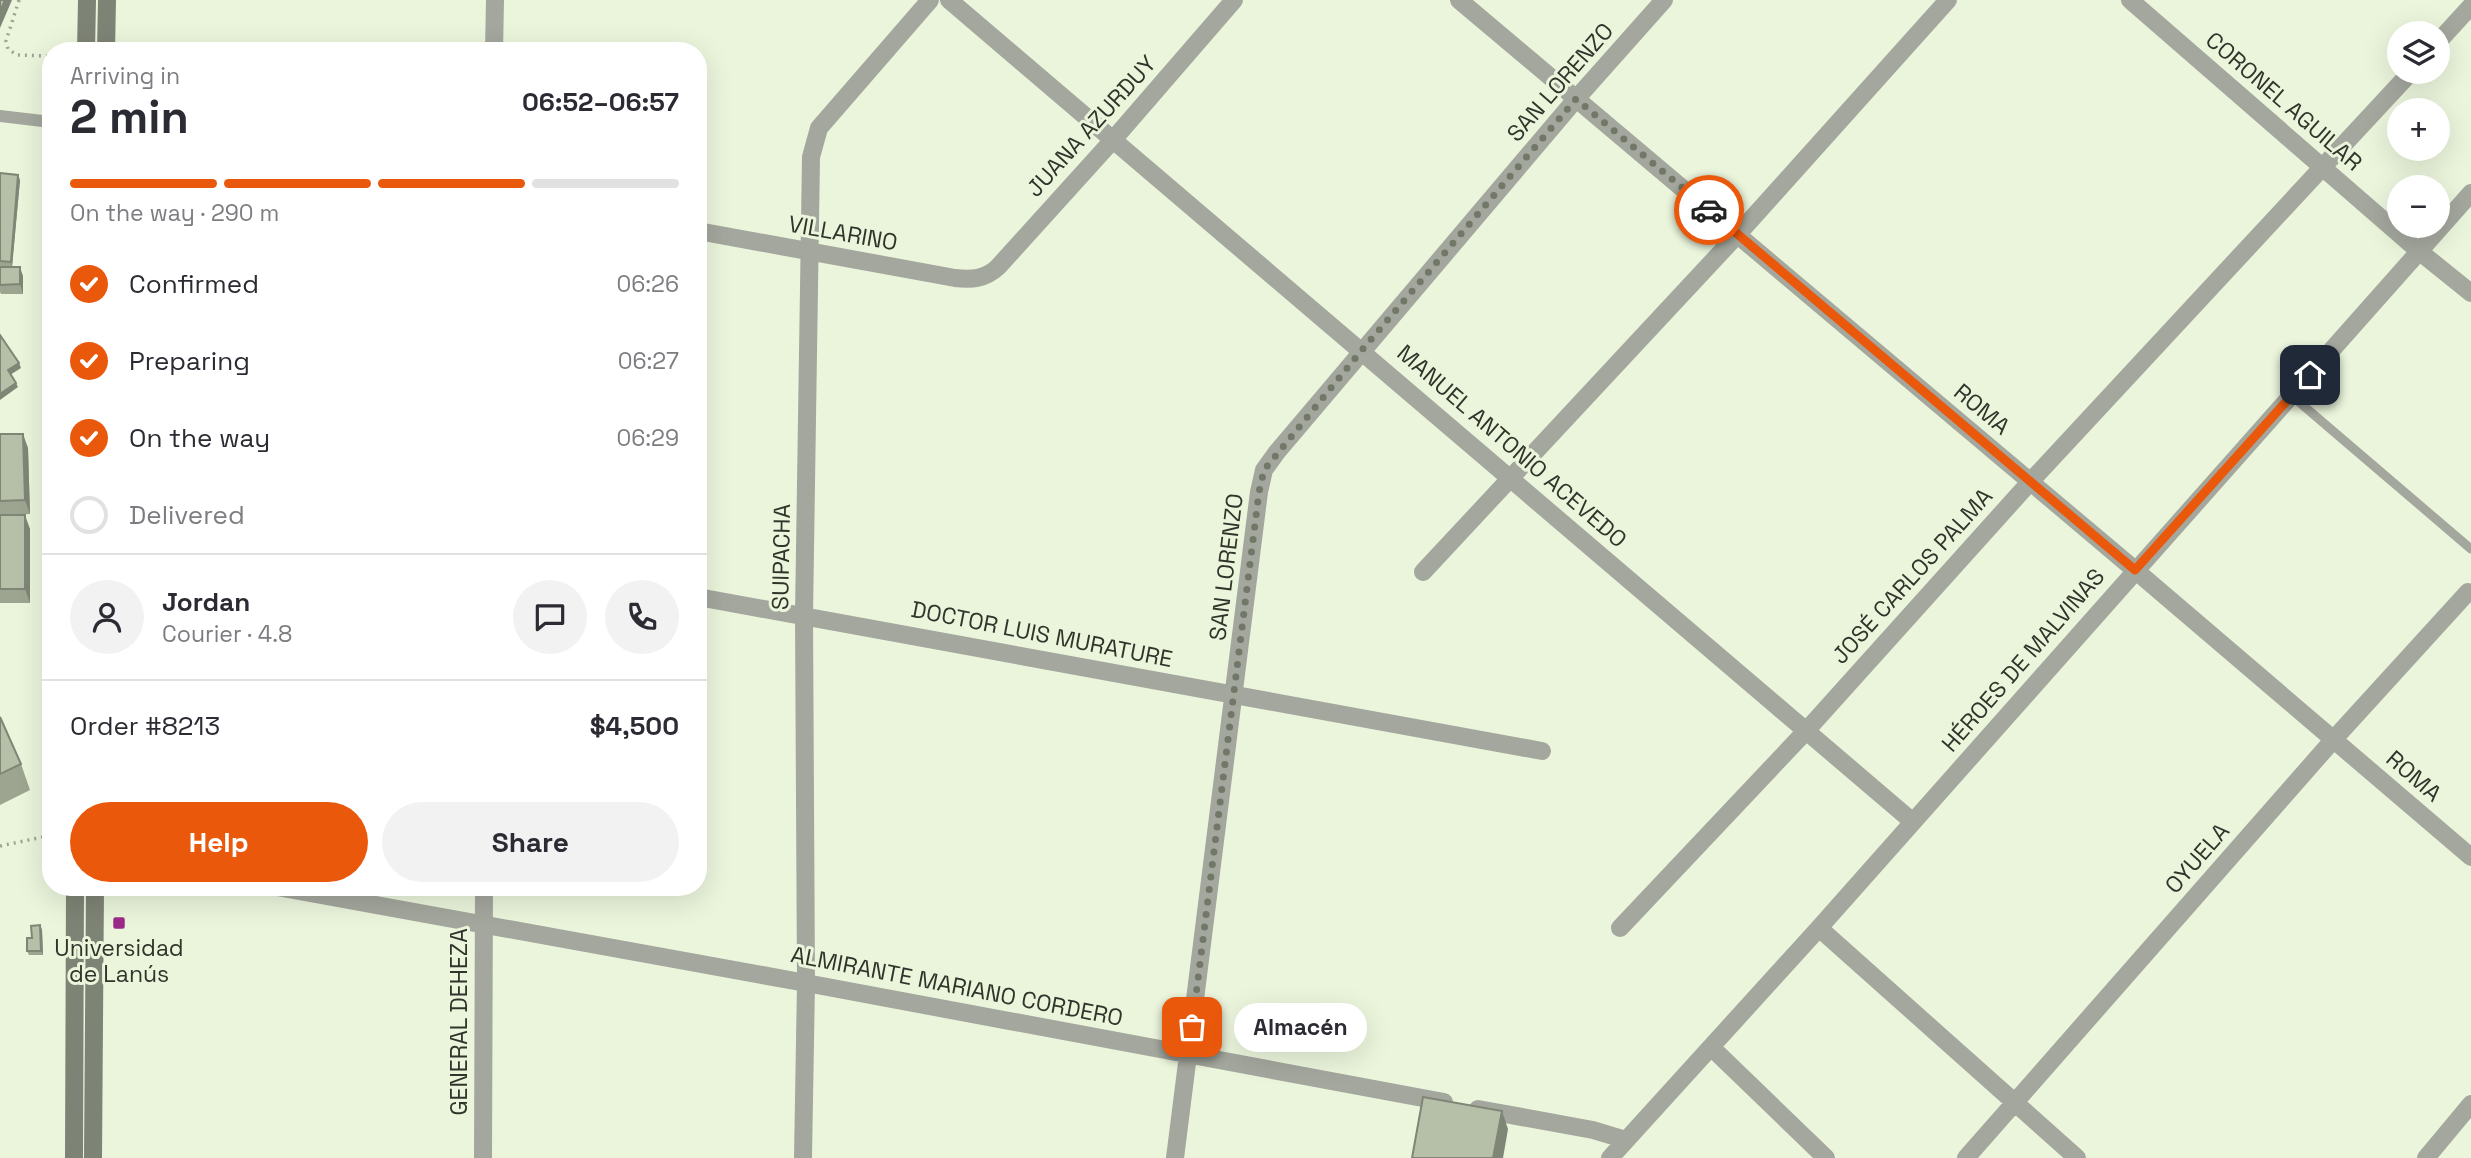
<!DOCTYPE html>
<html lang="en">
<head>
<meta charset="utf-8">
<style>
	:root { --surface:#fff; --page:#f2f2f3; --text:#2b2b33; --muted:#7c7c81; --line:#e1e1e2; --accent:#ea580c }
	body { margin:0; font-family:"Space Grotesk",sans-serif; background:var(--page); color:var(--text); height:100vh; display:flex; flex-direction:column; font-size:26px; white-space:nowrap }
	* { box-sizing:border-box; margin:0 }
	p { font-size:23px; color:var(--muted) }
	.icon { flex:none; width:38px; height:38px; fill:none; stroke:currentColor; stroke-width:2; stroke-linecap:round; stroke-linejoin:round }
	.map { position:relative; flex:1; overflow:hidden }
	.panel { position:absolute; left:42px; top:42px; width:665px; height:854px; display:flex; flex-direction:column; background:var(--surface); border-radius:28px; box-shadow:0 7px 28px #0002 }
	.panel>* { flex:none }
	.fabs { position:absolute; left:2387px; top:21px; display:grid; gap:14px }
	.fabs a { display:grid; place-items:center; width:63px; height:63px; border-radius:50%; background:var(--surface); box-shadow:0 7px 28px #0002; font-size:35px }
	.pin { position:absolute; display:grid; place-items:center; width:60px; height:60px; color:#fff; margin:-30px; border-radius:14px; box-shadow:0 4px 10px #0006 }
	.courier { position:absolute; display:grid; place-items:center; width:70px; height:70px; margin:-35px; border:5px solid #ea580c; border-radius:50%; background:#fff; color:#222; box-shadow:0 2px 9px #0007 }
	.bubble { position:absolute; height:49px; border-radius:24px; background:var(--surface); box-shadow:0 7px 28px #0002; font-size:23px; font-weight:700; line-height:49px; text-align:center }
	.headline em { font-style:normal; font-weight:700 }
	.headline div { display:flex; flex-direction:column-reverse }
	.headline { display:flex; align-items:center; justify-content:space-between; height:119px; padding:0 28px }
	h1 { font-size:46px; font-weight:700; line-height:52px }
	.bar { display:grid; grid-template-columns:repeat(4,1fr); gap:10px 7px; align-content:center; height:84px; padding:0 28px }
	.bar i { height:9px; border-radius:5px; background:var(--line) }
	.bar .selected { background:var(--accent) }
	.bar p { grid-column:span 4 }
	.line { display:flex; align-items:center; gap:18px; padding:0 28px; border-top:2px solid var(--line) }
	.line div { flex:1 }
	.round { display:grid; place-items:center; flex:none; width:74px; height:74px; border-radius:37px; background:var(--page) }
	ol { padding:0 28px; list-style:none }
	li { display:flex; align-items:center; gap:21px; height:77px }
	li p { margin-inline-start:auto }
	li .icon { padding:7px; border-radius:50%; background:var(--accent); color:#fff; stroke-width:4 }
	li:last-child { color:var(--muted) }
	li i { width:38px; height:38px; border:4px solid var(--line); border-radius:50% }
	.button { display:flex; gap:14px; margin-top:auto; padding:14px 28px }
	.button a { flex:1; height:80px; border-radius:42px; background:var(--accent); color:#fff; font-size:28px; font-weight:700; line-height:80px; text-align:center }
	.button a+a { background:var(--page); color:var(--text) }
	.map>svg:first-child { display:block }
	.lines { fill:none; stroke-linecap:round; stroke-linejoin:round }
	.path { stroke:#9da592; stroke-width:3.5; stroke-dasharray:2 5; stroke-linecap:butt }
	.service { stroke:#a3a79d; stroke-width:9 }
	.pedestrian { stroke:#a3a79d; stroke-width:12 }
	.minor { stroke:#a3a79d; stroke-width:18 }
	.secondary { stroke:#7e8475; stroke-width:18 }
	.wall { fill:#9da490 }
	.shaded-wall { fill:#7f8676 }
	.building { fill:#b6bfa8; stroke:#7f8676; stroke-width:2 }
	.done { stroke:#717868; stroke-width:7; stroke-dasharray:0 12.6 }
	.route { stroke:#ea580c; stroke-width:9 }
	.poi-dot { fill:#9b2a88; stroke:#ebf5dc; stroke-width:2.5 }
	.labels { text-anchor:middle; stroke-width:6; stroke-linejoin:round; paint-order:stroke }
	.street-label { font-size:23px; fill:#30342a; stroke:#ebf5dc }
	.poi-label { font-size:23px; fill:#30342a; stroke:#ebf5dc }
</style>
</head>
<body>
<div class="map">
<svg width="2471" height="1158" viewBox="0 0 2471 1158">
	<rect width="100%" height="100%" fill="#ebf5dc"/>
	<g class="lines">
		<path class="path" d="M19 0 6 41 8 49 17 55 51 56
			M0 846 43 837"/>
		<path class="service" d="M2292 396 2471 549"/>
		<path class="pedestrian" d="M0 116 51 122"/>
		<path class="minor" d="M949 0 1913 822
			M1459 0 2135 570 2471 857
			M2130 0 2420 252 2471 293
			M2438 42 2471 6
			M494 51 495 0
			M698 231 955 278C972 280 985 279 998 267L1112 141 1234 0
			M1423 572 1738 234 1948 0
			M698 597 1542 751
			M277 887 806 983 1444 1102
			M1620 928 1806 731 2030 482 2411 72
			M1819 928 2077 1158
			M1711 1047 1826 1158
			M1478 1109 1593 1130 1626 1140
			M483 1158 484 887
			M803 1158 806 983 804 615 811 157 819 128 930 0
			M1175 1158 1259 492 1264 470 1277 452 1576 99 1664 0
			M1610 1158 1819 928 2471 193
			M1966 1158 2334 739 2468 592
			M2426 1158 2471 1104"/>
		<path class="secondary" d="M86 51 87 0
			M106 51 107 0
			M74 1158 75 887
			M93 1158 95 887"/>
	</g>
	<path class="wall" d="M0 173 20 180 12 267 23 276V294H1L0 292V267H9L0 266Z
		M0 434 28 448 30 514 0 515Z
		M0 515 30 529V603H0Z
		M0 717 21 764 30 790 0 805Z
		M40 925 42 930 43 955H29L27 951 32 938Z"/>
	<path class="shaded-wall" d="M5 0H12L0 28V11Z
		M18 175 20 180 12 267 11 262Z
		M20 267 23 276V294L20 284Z
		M19 363 21 368 10 375 8 370Z
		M16 383 18 387 0 400V394Z
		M23 434 28 448 30 514 25 500Z
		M25 515 30 529V603L25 589Z
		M40 925 42 930 43 955 41 951Z
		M1502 1111 1508 1129 1503 1158H1493Z"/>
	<path class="building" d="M0 0H5L0 11Z
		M0 173 18 175 11 262 0 261Z
		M0 267H20V284L0 285Z
		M0 335 19 363 8 370 16 383 0 394Z
		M0 434H23L25 500 0 501Z
		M0 515H25V589H0Z
		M0 717 21 764 0 774Z
		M40 925 41 951H27V938H32L31 926Z
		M1423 1097 1502 1111 1493 1158H1412Z"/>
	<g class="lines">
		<path class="done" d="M1192 1027 1259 492 1264 470 1362 350 1576 99 1709 210"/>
		<path class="route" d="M1709 210 2135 570 2310 375"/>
	</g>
	<rect class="poi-dot" x="112" y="916" width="14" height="14" rx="3.5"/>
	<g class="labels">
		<g class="street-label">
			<text transform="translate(1560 82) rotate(-49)" y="8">SAN LORENZO</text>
			<text transform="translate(2284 101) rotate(41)" y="8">CORONEL AGUILAR</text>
			<text transform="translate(1091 126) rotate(-48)" y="8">JUANA AZURDUY</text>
			<text transform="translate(843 233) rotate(10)" y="8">VILLARINO</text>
			<text transform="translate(1982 409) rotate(40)" y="8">ROMA</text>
			<text transform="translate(1512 446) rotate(41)" y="8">MANUEL ANTONIO ACEVEDO</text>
			<text transform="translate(781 557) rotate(-89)" y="8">SUIPACHA</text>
			<text transform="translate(1226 567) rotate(-83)" y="8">SAN LORENZO</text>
			<text transform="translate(1912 576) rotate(-48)" y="8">JOSÉ CARLOS PALMA</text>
			<text transform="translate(1042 634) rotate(11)" y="8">DOCTOR LUIS MURATURE</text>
			<text transform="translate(2023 660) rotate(-49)" y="8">HÉROES DE MALVINAS</text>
			<text transform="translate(2414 776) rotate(41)" y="8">ROMA</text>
			<text transform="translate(2197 858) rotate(-49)" y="8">OYUELA</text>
			<text transform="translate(957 986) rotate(11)" y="8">ALMIRANTE MARIANO CORDERO</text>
			<text transform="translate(459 1022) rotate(-90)" y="8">GENERAL DEHEZA</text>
		</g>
		<g class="poi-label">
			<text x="119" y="956">Universidad<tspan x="119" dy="26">de Lanús</tspan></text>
		</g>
	</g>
</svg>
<div class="fabs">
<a><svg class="icon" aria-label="layers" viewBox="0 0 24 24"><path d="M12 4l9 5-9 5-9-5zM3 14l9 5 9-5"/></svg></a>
<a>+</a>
<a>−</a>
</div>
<div class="pin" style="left:1192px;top:1027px;background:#ea580c"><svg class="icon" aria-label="bag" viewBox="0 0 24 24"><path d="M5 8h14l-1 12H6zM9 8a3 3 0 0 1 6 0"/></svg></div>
<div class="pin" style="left:2310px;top:375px;background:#1f2937"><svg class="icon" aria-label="home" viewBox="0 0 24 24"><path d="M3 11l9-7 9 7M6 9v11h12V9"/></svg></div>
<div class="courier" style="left:1709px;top:210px"><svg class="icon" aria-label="car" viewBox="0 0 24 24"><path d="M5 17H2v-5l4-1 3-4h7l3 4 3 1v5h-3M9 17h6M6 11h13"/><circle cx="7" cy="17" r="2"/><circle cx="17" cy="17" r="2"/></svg></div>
<div class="bubble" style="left:1234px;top:1003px;width:133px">Almacén</div>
<section class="panel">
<div class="headline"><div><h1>2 min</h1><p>Arriving in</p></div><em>06:52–06:57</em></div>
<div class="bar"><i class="selected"></i><i class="selected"></i><i class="selected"></i><i></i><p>On the way · 290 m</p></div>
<ol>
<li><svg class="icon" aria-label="check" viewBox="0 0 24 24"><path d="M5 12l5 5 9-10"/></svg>Confirmed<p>06:26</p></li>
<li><svg class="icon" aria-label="check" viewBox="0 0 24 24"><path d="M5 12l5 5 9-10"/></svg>Preparing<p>06:27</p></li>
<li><svg class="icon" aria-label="check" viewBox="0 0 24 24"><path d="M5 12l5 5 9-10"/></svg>On the way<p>06:29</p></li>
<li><i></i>Delivered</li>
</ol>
<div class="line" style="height:126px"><a class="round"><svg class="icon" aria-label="person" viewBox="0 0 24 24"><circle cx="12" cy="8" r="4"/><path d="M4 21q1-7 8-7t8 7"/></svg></a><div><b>Jordan</b><p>Courier · 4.8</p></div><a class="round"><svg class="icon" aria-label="chat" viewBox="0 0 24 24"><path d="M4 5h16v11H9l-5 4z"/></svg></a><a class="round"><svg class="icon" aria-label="phone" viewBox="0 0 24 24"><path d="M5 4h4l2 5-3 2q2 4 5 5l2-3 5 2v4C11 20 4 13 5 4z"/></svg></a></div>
<div class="line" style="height:91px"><div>Order #8213</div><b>$4,500</b></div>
<div class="button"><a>Help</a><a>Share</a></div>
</section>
</div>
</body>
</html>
